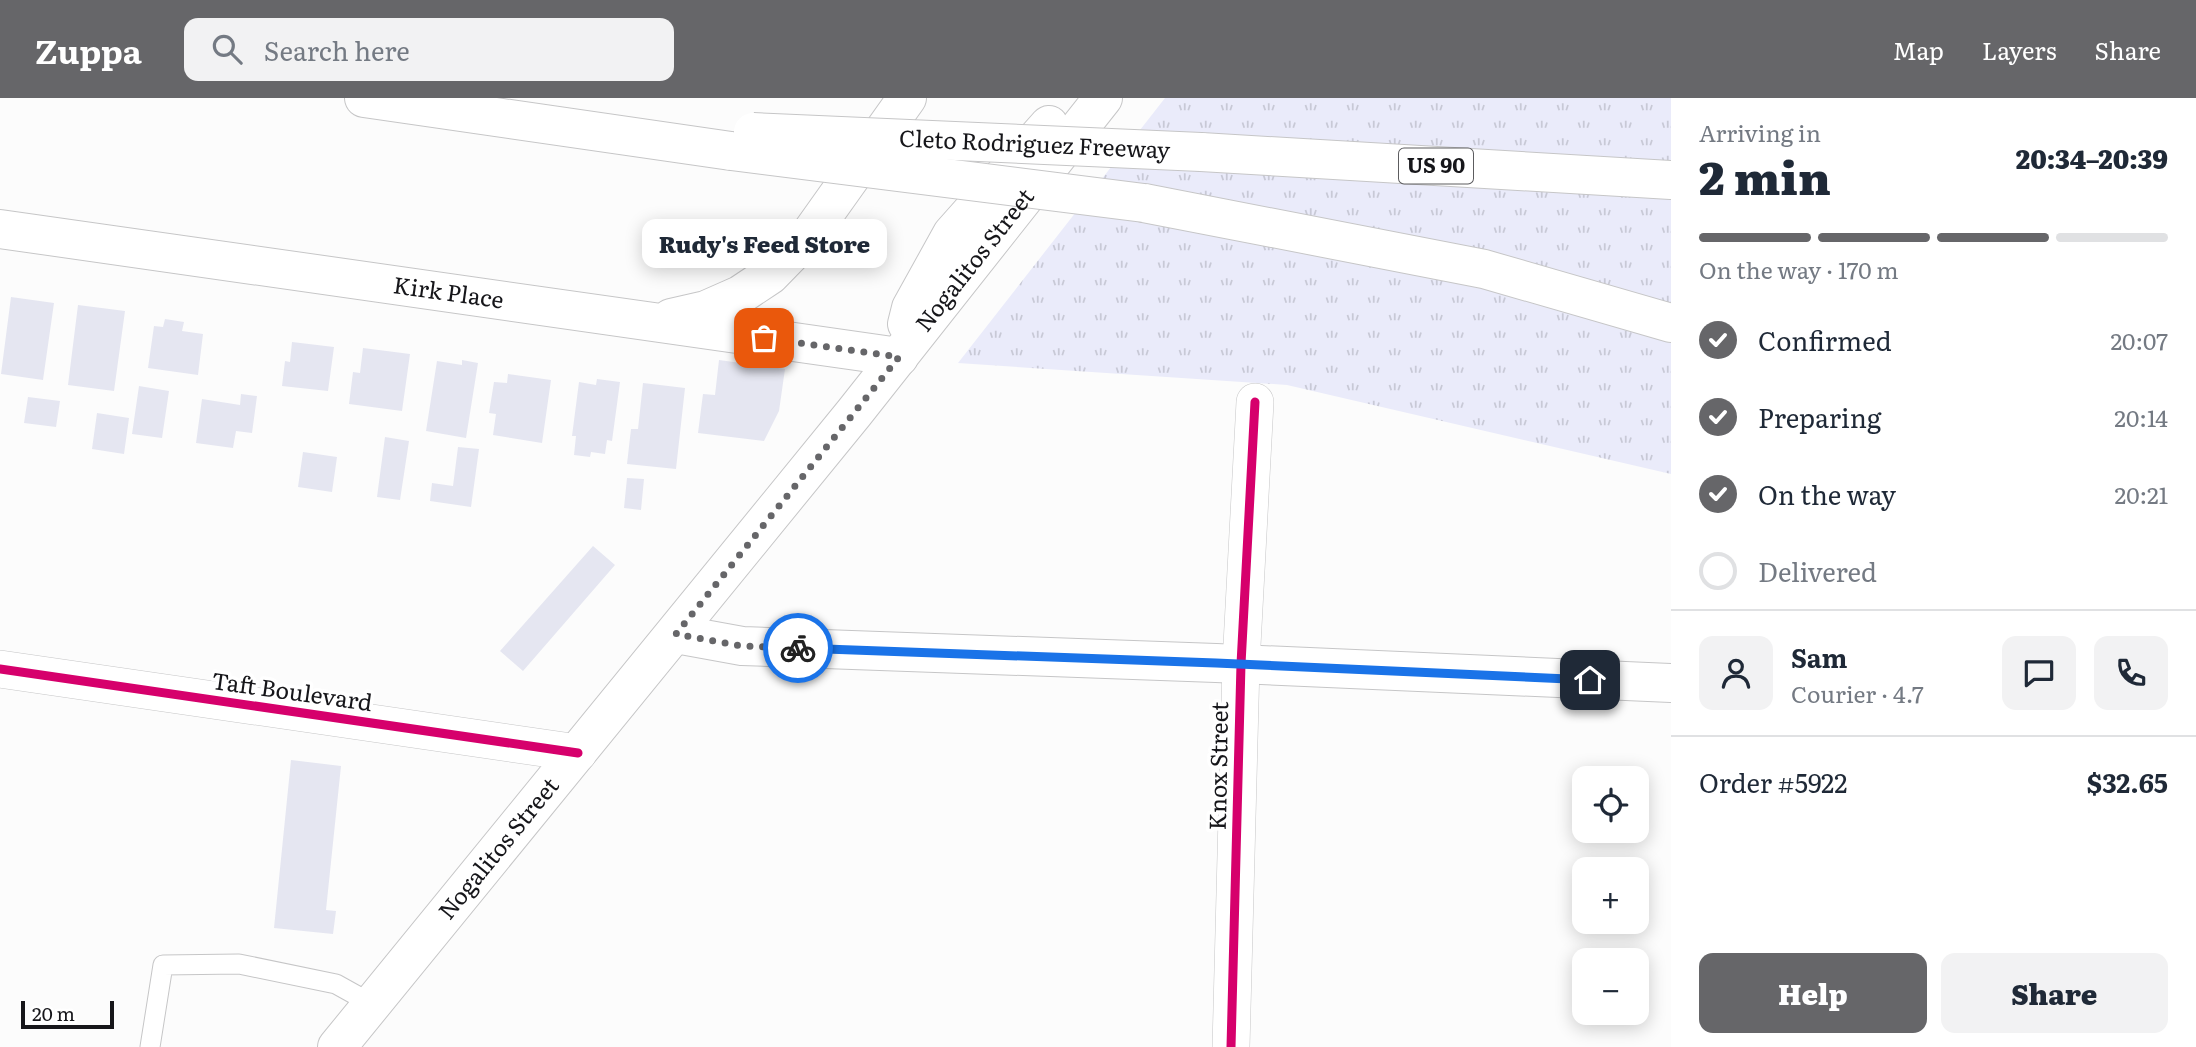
<!DOCTYPE html>
<html lang="en">
<head>
<meta charset="utf-8">
<style>
	:root { --surface:#fff; --page:#f2f2f3; --text:#1f2937; --muted:#747a83; --line:#e0e1e3; --accent:#666669 }
	body { margin:0; font-family:Literata,serif; background:var(--page); color:var(--text); height:100vh; display:flex; flex-direction:column; font-size:26px; white-space:nowrap }
	* { box-sizing:border-box; margin:0 }
	p { font-size:23px; color:var(--muted) }
	.icon { flex:none; width:38px; height:38px; fill:none; stroke:currentColor; stroke-width:2; stroke-linecap:round; stroke-linejoin:round }
	.map { position:relative; flex:1; overflow:hidden }
	.side { display:flex; flex-direction:column; background:var(--surface); width:525px }
	.side>* { flex:none }
	.controls { position:absolute; left:1572px; top:668px; display:grid; gap:14px }
	.controls a { display:grid; place-items:center; width:77px; height:77px; border-radius:14px; background:var(--surface); box-shadow:0 4px 18px #0003; font-size:35px }
	.scale { position:absolute; left:21px; bottom:18px; width:93px; box-sizing:border-box; padding-left:7px; border:4px solid #16161a; border-top:0; font-size:19px; line-height:24px; white-space:nowrap; color:#16161a; -webkit-text-stroke:5px #fff; paint-order:stroke }
	.pin { position:absolute; display:grid; place-items:center; width:60px; height:60px; color:#fff; margin:-30px; border-radius:14px; box-shadow:0 4px 10px #0006 }
	.courier { position:absolute; display:grid; place-items:center; width:70px; height:70px; margin:-35px; border:5px solid #1a73e8; border-radius:50%; background:#fff; color:#222; box-shadow:0 2px 9px #0007 }
	.bubble { position:absolute; height:49px; border-radius:14px; background:var(--surface); box-shadow:0 4px 18px #0003; font-size:23px; font-weight:800; line-height:49px; text-align:center }
	.headline em { font-style:normal; font-weight:800 }
	.headline div { display:flex; flex-direction:column-reverse }
	.headline { display:flex; align-items:center; justify-content:space-between; height:119px; padding:0 28px }
	h1 { font-size:46px; font-weight:800; line-height:52px }
	.bar { display:grid; grid-template-columns:repeat(4,1fr); gap:10px 7px; align-content:center; height:84px; padding:0 28px }
	.bar i { height:9px; border-radius:5px; background:var(--line) }
	.bar .on { background:var(--accent) }
	.bar p { grid-column:span 4 }
	.line { display:flex; align-items:center; gap:18px; padding:0 28px; border-top:2px solid var(--line) }
	.line div { flex:1 }
	.round { display:grid; place-items:center; flex:none; width:74px; height:74px; border-radius:14px; background:var(--page) }
	ol { padding:0 28px; list-style:none }
	li { display:flex; align-items:center; gap:21px; height:77px }
	li p { margin-inline-start:auto }
	li .icon { padding:7px; border-radius:50%; background:var(--accent); color:#fff; stroke-width:4 }
	li:last-child { color:var(--muted) }
	li i { width:38px; height:38px; border:4px solid var(--line); border-radius:50% }
	.cta { display:flex; gap:14px; margin-top:auto; padding:14px 28px }
	.cta a { flex:1; height:80px; border-radius:14px; background:var(--accent); color:#fff; font-size:28px; font-weight:800; line-height:80px; text-align:center }
	.cta a+a { background:var(--page); color:var(--text) }
	header { display:flex; align-items:center; gap:42px; box-sizing:border-box; height:98px; padding:0 35px; background:var(--accent); color:#fff }
	header strong { font-size:33px }
	nav { display:flex; gap:38px; margin-inline-start:auto; font-size:24px }
	.search { width:490px; height:63px; background:var(--page); display:flex; align-items:center; gap:18px; box-sizing:border-box; padding:0 24px; border-radius:14px; color:var(--muted); font-size:26px }
	main { display:flex; flex:1; min-height:0 }
	.map>svg:first-child { display:block }
	.grass { fill:url(#grass-tufts) }
	.building { fill:#e5e6f1 }
	.lines { fill:none; stroke-linecap:round; stroke-linejoin:round }
	.lane-casing { stroke:#c6c6c7; stroke-width:21 }
	.street-casing { stroke:#c6c6c7; stroke-width:38 }
	.secondary-casing { stroke:#c6c6c7; stroke-width:40 }
	.primary-casing { stroke:#c6c6c7; stroke-width:40 }
	.highway-casing { stroke:#c6c6c7; stroke-width:40 }
	.lane { stroke:#fff; stroke-width:19 }
	.street { stroke:#fff; stroke-width:37 }
	.secondary { stroke:#fff; stroke-width:38 }
	.primary { stroke:#fff; stroke-width:38 }
	.highway { stroke:#fff; stroke-width:38 }
	.highway-bridge-casing { stroke:#c6c6c7; stroke-width:40; stroke-linecap:butt }
	.highway-bridge { stroke:#fff; stroke-width:38 }
	.cycleway-casing { stroke:#fff; stroke-width:13 }
	.cycleway { stroke:#d6006c; stroke-width:9 }
	.done { stroke:#666669; stroke-width:7; stroke-dasharray:0 12.6 }
	.route { stroke:#1a73e8; stroke-width:9 }
	.labels { text-anchor:middle; stroke-width:7; stroke-linejoin:round; paint-order:stroke }
	.shield { fill:#fff; stroke:#5c5c5f; stroke-width:2 }
	.shield-label { font-size:21px; font-weight:bold; fill:#16161a }
	.street-label { font-size:23px; fill:#16161a; stroke:#fff }
</style>
</head>
<body>
<header>
<strong>Zuppa</strong>
<div class="search"><svg class="icon" aria-label="search" viewBox="0 0 24 24"><circle cx="10" cy="10" r="6"/><path d="M15 15l6 6"/></svg>Search here</div>
<nav><a>Map</a><a>Layers</a><a>Share</a></nav>
</header>
<main>
<div class="map">
<svg width="1671" height="949" viewBox="0 0 1671 949">
	<defs>
		<pattern id="grass-tufts" width="24" height="20" patternUnits="userSpaceOnUse" patternTransform="scale(1.75)"><rect width="24" height="20" fill="#eaebfa"/><path d="M3 7l-1-3M5 7V3M7 7l1-3M15 17l-1-3M17 17v-4M19 17l1-3" fill="none" stroke="#c8c9d6"/></pattern>
	</defs>
	<rect width="100%" height="100%" fill="#fcfcfc"/>
	<path class="grass" d="M1165 0H1671V376L1287 287 958 265Z"/>
	<path class="building" d="M11 199 54 205 43 282 1 276Z
		M78 207 125 213 114 293 68 287Z
		M165 221 184 224 182 233 203 236 198 277 148 270 154 228 163 229Z
		M292 244 334 249 328 293 282 288 285 263 290 264Z
		M363 250 410 256 402 313 349 306 353 274 360 275Z
		M462 262 478 265 466 340 426 333 437 263 462 267Z
		M719 262 785 271 779 313 764 343 698 335 703 296 715 297Z
		M508 276 551 282 542 345 493 337 496 316 489 315 494 284 507 285Z
		M597 281 620 284 612 343 607 342 605 356 591 354 590 359 574 357 576 338H572L579 284 596 287Z
		M643 285 685 290 676 371 627 366 631 331H638Z
		M139 288 169 293 162 340 132 336Z
		M241 296 257 298 252 335 236 333 233 350 196 345 202 301 240 307Z
		M28 299 60 303 56 329 24 325Z
		M97 315 129 320 124 356 92 351Z
		M385 339 409 343 400 402 377 399Z
		M458 349 479 351 471 409 430 403 432 385 453 388Z
		M303 354 337 359 332 394 298 389Z
		M627 380 644 381 641 412 624 410Z
		M593 448 615 467 523 573 500 553Z
		M291 662 341 668 326 812 336 813 333 836 274 830Z"/>
	<g class="lines">
		<g class="lane-casing">
			<path id="lane" d="M150 949 163 867 239 866 336 886 372 906"/>
		</g>
		<g class="street-casing">
			<path id="street" d="M0 571 578 655
				M1231 949 1241 566 1255 304"/>
		</g>
		<g class="secondary-casing">
			<g id="secondary">
				<path id="s1" d="M0 131 899 259"/>
				<path d="M671 220 706 212 740 197 770 177 811 135 907 0"/>
				<path d="M676 536 742 548 1216 565 1671 585"/>
			</g>
		</g>
		<g class="primary-casing">
			<g id="primary">
				<path d="M907 226 911 210 952 136 1049 27"/>
				<path id="s2" d="M337 949 854 315 1103 0"/>
			</g>
		</g>
		<g class="highway-casing">
			<path id="highway" d="M364 0 731 53
				M1201 54 1671 82
				M1144 105 1484 171 1671 225"/>
		</g>
		<use href="#lane" class="lane"/>
		<use href="#street" class="street"/>
		<use href="#secondary" class="secondary"/>
		<use href="#primary" class="primary"/>
		<use href="#highway" class="highway"/>
		<g class="highway-bridge-casing">
			<g id="highway-bridge">
				<path id="s3" d="M753 34 1201 54"/>
				<path d="M731 53 1144 105"/>
			</g>
		</g>
		<use href="#highway-bridge" class="highway-bridge"/>
		<g class="cycleway-casing">
			<path id="cycleway" d="M0 571 578 655
				M1231 949 1241 566 1255 304"/>
		</g>
		<use href="#cycleway" class="cycleway"/>
	</g>
	<g class="lines">
		<path class="done" d="M764 240 899 259 676 536 742 548 798 550"/>
		<path class="route" d="M798 550 1216 565 1590 582"/>
	</g>
	<g class="labels">
		<rect class="shield" x="1399" y="50.5" width="74" height="35" rx="5"/>
		<g class="shield-label">
			<text x="1436" y="75">US 90</text>
		</g>
		<g class="street-label">
			<text dy="8" stroke="none"><textPath href="#s3" startOffset="282">Cleto Rodriguez Freeway</textPath></text>
			<text dy="8" stroke="none"><textPath href="#s2" startOffset="1013">Nogalitos Street</textPath></text>
			<text dy="8" stroke="none"><textPath href="#s1" startOffset="453">Kirk Place</textPath></text>
			<text transform="translate(292 594) rotate(8)" y="8">Taft Boulevard</text>
			<text transform="translate(1219 668) rotate(-89)" y="8">Knox Street</text>
			<text dy="8" stroke="none"><textPath href="#s2" startOffset="256">Nogalitos Street</textPath></text>
		</g>
	</g>
</svg>
<div class="controls">
<a><svg class="icon" aria-label="locate" viewBox="0 0 24 24"><circle cx="12" cy="12" r="6"/><path d="M12 2v4M12 18v4M2 12h4M18 12h4"/></svg></a>
<a>+</a>
<a>−</a>
</div>
<div class="scale">20 m</div>
<div class="pin" style="left:764px;top:240px;background:#ea580c"><svg class="icon" aria-label="bag" viewBox="0 0 24 24"><path d="M5 8h14l-1 12H6zM9 8a3 3 0 0 1 6 0"/></svg></div>
<div class="pin" style="left:1590px;top:582px;background:#1f2937"><svg class="icon" aria-label="home" viewBox="0 0 24 24"><path d="M3 11l9-7 9 7M6 9v11h12V9"/></svg></div>
<div class="courier" style="left:798px;top:550px"><svg class="icon" aria-label="bike" viewBox="0 0 24 24"><circle cx="6" cy="16" r="4"/><circle cx="18" cy="16" r="4"/><path d="M6 16l4-8h5l3 8M10 8l3 8H6M13 5h3"/></svg></div>
<div class="bubble" style="left:642px;top:121px;width:245px">Rudy's Feed Store</div>
</div>
<section class="side">
<div class="headline"><div><h1>2 min</h1><p>Arriving in</p></div><em>20:34–20:39</em></div>
<div class="bar"><i class="on"></i><i class="on"></i><i class="on"></i><i></i><p>On the way · 170 m</p></div>
<ol>
<li><svg class="icon" aria-label="check" viewBox="0 0 24 24"><path d="M5 12l5 5 9-10"/></svg>Confirmed<p>20:07</p></li>
<li><svg class="icon" aria-label="check" viewBox="0 0 24 24"><path d="M5 12l5 5 9-10"/></svg>Preparing<p>20:14</p></li>
<li><svg class="icon" aria-label="check" viewBox="0 0 24 24"><path d="M5 12l5 5 9-10"/></svg>On the way<p>20:21</p></li>
<li><i></i>Delivered</li>
</ol>
<div class="line" style="height:126px"><a class="round"><svg class="icon" aria-label="person" viewBox="0 0 24 24"><circle cx="12" cy="8" r="4"/><path d="M4 21q1-7 8-7t8 7"/></svg></a><div><b>Sam</b><p>Courier · 4.7</p></div><a class="round"><svg class="icon" aria-label="chat" viewBox="0 0 24 24"><path d="M4 5h16v11H9l-5 4z"/></svg></a><a class="round"><svg class="icon" aria-label="phone" viewBox="0 0 24 24"><path d="M5 4h4l2 5-3 2q2 4 5 5l2-3 5 2v4C11 20 4 13 5 4z"/></svg></a></div>
<div class="line" style="height:91px"><div>Order #5922</div><b>$32.65</b></div>
<div class="cta"><a>Help</a><a>Share</a></div>
</section>
</main>
</body>
</html>
